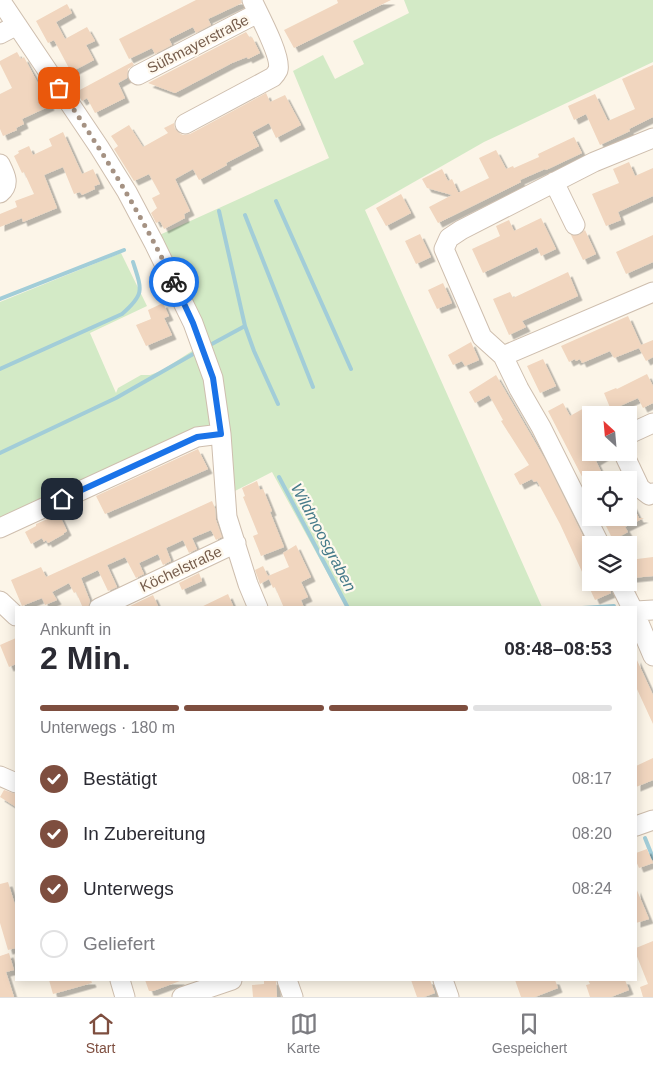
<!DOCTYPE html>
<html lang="de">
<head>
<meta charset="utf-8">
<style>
	:root { --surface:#fff; --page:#f7f7f7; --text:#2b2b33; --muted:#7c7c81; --line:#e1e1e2; --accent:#7e4e3f }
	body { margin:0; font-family:Helvetica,sans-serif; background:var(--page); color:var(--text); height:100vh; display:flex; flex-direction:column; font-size:19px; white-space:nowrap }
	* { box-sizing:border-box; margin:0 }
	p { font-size:16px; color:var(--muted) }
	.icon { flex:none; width:28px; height:28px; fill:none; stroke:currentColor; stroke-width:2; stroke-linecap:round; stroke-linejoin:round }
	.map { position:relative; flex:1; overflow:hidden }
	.sheet { position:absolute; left:15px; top:606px; width:622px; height:375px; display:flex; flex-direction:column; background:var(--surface); border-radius:0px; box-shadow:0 2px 12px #0003 }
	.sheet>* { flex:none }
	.needle { width:32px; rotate:334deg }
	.tools { position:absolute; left:582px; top:406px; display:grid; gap:10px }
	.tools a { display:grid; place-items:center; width:55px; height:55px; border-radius:0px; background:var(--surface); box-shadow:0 2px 12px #0003; font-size:25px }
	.pin { position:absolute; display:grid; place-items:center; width:42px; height:42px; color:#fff; margin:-21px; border-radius:10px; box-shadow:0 2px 8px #0006 }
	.courier { position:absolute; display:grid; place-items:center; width:50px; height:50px; margin:-25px; border:4px solid #1a73e8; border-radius:50%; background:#fff; color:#222; box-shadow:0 1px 6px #0007 }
	.overview em { font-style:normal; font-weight:800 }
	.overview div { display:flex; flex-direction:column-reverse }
	.overview { display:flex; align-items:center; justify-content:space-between; height:85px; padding:0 25px }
	h1 { font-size:32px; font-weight:800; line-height:38px }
	.bar { display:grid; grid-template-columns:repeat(4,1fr); gap:8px 5px; align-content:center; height:60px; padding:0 25px }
	.bar i { height:6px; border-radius:4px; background:var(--line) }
	.bar .current { background:var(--accent) }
	.bar p { grid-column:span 4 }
	ol { padding:0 25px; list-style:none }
	li { display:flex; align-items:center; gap:15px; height:55px }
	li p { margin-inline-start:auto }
	li .icon { padding:5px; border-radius:50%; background:var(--accent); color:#fff; stroke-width:4 }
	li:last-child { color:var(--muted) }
	li i { width:28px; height:28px; border:2px solid var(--line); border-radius:50% }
	.tab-bar { display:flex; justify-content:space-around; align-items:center; height:70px; border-top:1px solid var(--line); background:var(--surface); font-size:14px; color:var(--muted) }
	.tab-bar a { display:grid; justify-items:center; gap:2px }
	.tab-bar .current { color:var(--accent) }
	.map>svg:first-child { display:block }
	.green { fill:#d3eac6 }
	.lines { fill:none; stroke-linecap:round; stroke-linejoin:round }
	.stream { stroke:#a2cdd8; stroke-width:4 }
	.building { fill:#f1d6bf; filter:url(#shadow) }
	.minor-casing { stroke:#cebeae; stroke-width:21 }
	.minor { stroke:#fff; stroke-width:19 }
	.done { stroke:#a59283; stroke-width:5; stroke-dasharray:0 9 }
	.route { stroke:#1a73e8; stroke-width:6 }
	.labels { text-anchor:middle; stroke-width:4.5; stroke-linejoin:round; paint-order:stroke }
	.street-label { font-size:15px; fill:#765d4c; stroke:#fff9ee }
	.water-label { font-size:16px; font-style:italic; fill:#457a8a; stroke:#fff9ee }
</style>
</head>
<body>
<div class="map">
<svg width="653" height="997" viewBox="0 0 653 997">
	<defs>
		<filter id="shadow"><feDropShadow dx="4.5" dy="4.5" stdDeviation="0" flood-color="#0004"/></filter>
	</defs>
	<rect width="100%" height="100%" fill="#fcf5e8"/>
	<path class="green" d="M404 0H653V62L484 142 365 210 542 607H346L272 472 231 493 225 423 0 522V302L121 253 147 306 90 333 116 393 118 388 141 375H150L161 371 192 351 205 345 155 237 329 158 293 71 323 55 335 79 364 64 353 41 409 13Z"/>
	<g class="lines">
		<path class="stream" d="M276 201 351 369
			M219 211 245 326 254 351 278 404
			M245 215 313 387
			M0 299 124 250
			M210 345 245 326
			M0 369 122 314C145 294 142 290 133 262
			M0 453 116 398 195 353
			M279 477 348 608
			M582 608 614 606
			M645 838 653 858"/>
	</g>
	<path class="building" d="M196 0H241L242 3 208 19 211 25 196 33 193 27 169 39 172 45 155 54 152 48 129 59 119 39Z
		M337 0H391L294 48 284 30 338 3Z
		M67 4 72 13 56 22 65 39 87 27 95 41 86 45 94 60 71 72 54 40 48 43 36 21Z
		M246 32 250 38 252 37 260 53 248 59 247 57 232 63 175 93 148 83Z
		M17 52 21 59 24 57 50 106 22 119 24 124 16 128 17 130 3 136 0 129V94L12 88 0 64V61Z
		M132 62 134 65 128 69 127 78 118 83 125 98 95 113 87 98 82 101 76 92Z
		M653 65V117L629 129 630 131 600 145 586 114 574 120 568 106 595 94 608 121 635 109 622 79Z
		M266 93 270 102 285 95 301 125 276 138 269 123 252 132 259 146 226 163 227 165 199 180 193 169 175 179 190 211 184 214 185 218 164 229 160 221 156 223 151 213 157 208 152 198 160 194 149 174 134 181 114 149 118 146 111 136 129 125 143 147 168 133 164 128 174 123 175 129 179 133 183 135 190 134Z
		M63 132 82 174 93 169 100 184 94 186 95 189 82 195 80 192 74 194 63 167 44 175 57 208 23 222 22 218 0 227V214L17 207 15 201 34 194 24 172 22 173 14 156 19 153 18 151 29 146 33 155 52 146 49 139Z
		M574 137 582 153 546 170 545 169 520 180 521 182 438 223 429 207 452 195 427 188 422 179 442 169 448 181 452 179 458 192H460L489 178 479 158 496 150 506 169 513 166 514 168 539 157 538 154Z
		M629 162 635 176 653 168V196L618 212 621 220 606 226 592 194 619 183 613 169Z
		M401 194 411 213 386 226 376 208Z
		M541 218 556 249 541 256 537 247 483 273 472 249 500 236 496 226 509 220 514 231Z
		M585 230 596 254 583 260 571 235H579Z
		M420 234 431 257 416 264 405 241Z
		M653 235V262L626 274 616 252Z
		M568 272 578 296 522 321 526 327 509 335 493 299 510 292 513 298Z
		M443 283 452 303 437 309 428 290Z
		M163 303 169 316 164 318 172 335 146 346 136 325 151 319 148 310Z
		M628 316 641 345 653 340V357L646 361 639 348 614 358 610 351 582 363 580 359 576 361 575 359 569 362 561 346Z
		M471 342 479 360 465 366 462 361 453 365 448 355Z
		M543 359 556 386 540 393 527 366Z
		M647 374 653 386V403L643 408 638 398 611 410 604 393 616 388 617 389Z
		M496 375 546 461 591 552V582H606L611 593 595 600 560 524 537 481 534 482 532 479 520 485 514 474 529 465 501 421 503 420 489 395 475 403 469 392Z
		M563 403 570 416 586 407 591 417V452H611L596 461 605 480H591V494L548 411Z
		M198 449 208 469 105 514 96 496Z
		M257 481 260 490 263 489 272 511 270 512 284 547 261 556 253 536 258 534 243 497 245 496 242 488Z
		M629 498 639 518H644L625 527 628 532 613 540 604 522 613 518H629Z
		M212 501 215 508 216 520 222 537 216 540 211 530 192 538 197 549 189 553 183 540 166 548 171 561 163 565 158 554 139 563 144 574 136 578 125 557 107 565 117 587 108 591 98 570 81 578 90 601 88 608H83L76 592 74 593 69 583 52 592 57 600 45 605 42 598 22 606 11 580 41 567 46 577Z
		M59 514 67 531 64 533V534L48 543 46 540 44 542 42 538 31 544 25 532 36 526V524Z
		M296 545 311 577 301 582 308 597 301 600 304 608H284L275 587 273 588 269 579 260 584 255 570 263 566 268 576 289 567 283 553Z
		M653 557V576L632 578 629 560Z
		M199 573 202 581 182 590 179 583Z
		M228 594 234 608H199Z
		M153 595 159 608H126Z
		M16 638V664L9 667 0 645Z
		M636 658 653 695V724L636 687Z
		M653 758V780L636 787V766Z
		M4 790 16 794V807L0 797Z
		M647 849 653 863 639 868 636 861V853Z
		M8 882 16 908V948L8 950 0 923V884Z
		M636 888 649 919 636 923Z
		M653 941V997H643L640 987 648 984 636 954V948Z
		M9 953 14 970 6 972 14 997H0V956Z
		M49 980H91L92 983 53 994Z
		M145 980H180V981L153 991H149Z
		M276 980 277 997H253L252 985 264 984V981Z
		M411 980H430L435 993 424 997H417Z
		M515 980H555L558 988 535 997H521Z
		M588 980H625L629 990 611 997H590L586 985 590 984Z"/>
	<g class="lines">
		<g class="minor-casing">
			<path id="minor" d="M0 0 99 147 127 192 154 243 193 323 213 378 221 434 227 517 248 584 258 608
				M0 34 17 25
				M138 75 258 13
				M185 124 273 77C275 75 277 72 278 70 282 57 258 13 252 0
				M0 164C5 174 11 184 0 193
				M554 182 575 225
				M503 356 653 292
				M629 434 653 423
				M623 452 640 488 649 495 653 493
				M0 528 197 437 221 434
				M600 545 541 427 519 389 503 356 482 337 444 249 449 238 461 230 594 162 653 138
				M619 582 632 608
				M0 601 16 616
				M99 608 236 543
				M636 611 653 610
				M636 616 653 656
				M0 776 16 783
				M636 826 653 820
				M120 980 125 997
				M287 980 293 997
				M443 980 449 997
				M182 997 232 980"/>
		</g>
		<use href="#minor" class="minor"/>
	</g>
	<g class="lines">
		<path class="done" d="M59 88C102 150 141 214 174 282"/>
		<path class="route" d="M62 499 197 437 221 434 213 378 193 323 174 282"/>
	</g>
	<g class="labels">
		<g class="street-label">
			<text transform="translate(198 44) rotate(-27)" y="5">Süßmayerstraße</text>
			<text transform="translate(181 569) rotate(-25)" y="5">Köchelstraße</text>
		</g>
		<g class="water-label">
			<text transform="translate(324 537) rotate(62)" y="6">Wildmoosgraben</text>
		</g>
	</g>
</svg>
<div class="tools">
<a><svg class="needle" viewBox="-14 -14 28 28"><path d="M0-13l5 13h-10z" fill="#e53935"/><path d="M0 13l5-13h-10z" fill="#7c7c81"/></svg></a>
<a><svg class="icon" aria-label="locate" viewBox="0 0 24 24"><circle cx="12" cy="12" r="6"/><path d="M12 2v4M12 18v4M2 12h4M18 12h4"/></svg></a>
<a><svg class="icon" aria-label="layers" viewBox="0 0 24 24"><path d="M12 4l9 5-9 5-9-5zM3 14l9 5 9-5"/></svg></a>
</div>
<div class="pin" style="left:59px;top:88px;background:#ea580c"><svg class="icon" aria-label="bag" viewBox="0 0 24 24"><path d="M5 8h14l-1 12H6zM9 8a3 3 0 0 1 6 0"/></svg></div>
<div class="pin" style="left:62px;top:499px;background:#1f2937"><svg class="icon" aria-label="home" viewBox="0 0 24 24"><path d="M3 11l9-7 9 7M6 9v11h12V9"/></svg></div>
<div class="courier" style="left:174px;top:282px"><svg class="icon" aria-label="bike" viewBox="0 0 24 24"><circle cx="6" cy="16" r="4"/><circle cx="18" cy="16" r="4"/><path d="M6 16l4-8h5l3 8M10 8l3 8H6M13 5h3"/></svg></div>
<section class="sheet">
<div class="overview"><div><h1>2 Min.</h1><p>Ankunft in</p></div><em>08:48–08:53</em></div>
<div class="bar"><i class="current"></i><i class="current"></i><i class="current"></i><i></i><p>Unterwegs · 180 m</p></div>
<ol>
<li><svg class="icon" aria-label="check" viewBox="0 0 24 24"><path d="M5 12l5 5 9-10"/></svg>Bestätigt<p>08:17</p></li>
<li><svg class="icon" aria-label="check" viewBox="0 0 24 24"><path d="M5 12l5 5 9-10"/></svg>In Zubereitung<p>08:20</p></li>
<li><svg class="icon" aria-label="check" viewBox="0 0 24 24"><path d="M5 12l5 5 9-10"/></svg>Unterwegs<p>08:24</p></li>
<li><i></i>Geliefert</li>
</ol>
</section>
</div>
<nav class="tab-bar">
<a class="current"><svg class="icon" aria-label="home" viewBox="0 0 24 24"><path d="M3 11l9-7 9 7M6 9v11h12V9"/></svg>Start</a>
<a><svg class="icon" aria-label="map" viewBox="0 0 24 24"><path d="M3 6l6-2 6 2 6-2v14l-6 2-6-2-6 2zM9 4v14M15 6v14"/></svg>Karte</a>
<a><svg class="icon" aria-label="saved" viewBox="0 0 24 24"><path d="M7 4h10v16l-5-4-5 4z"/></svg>Gespeichert</a>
</nav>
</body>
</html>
